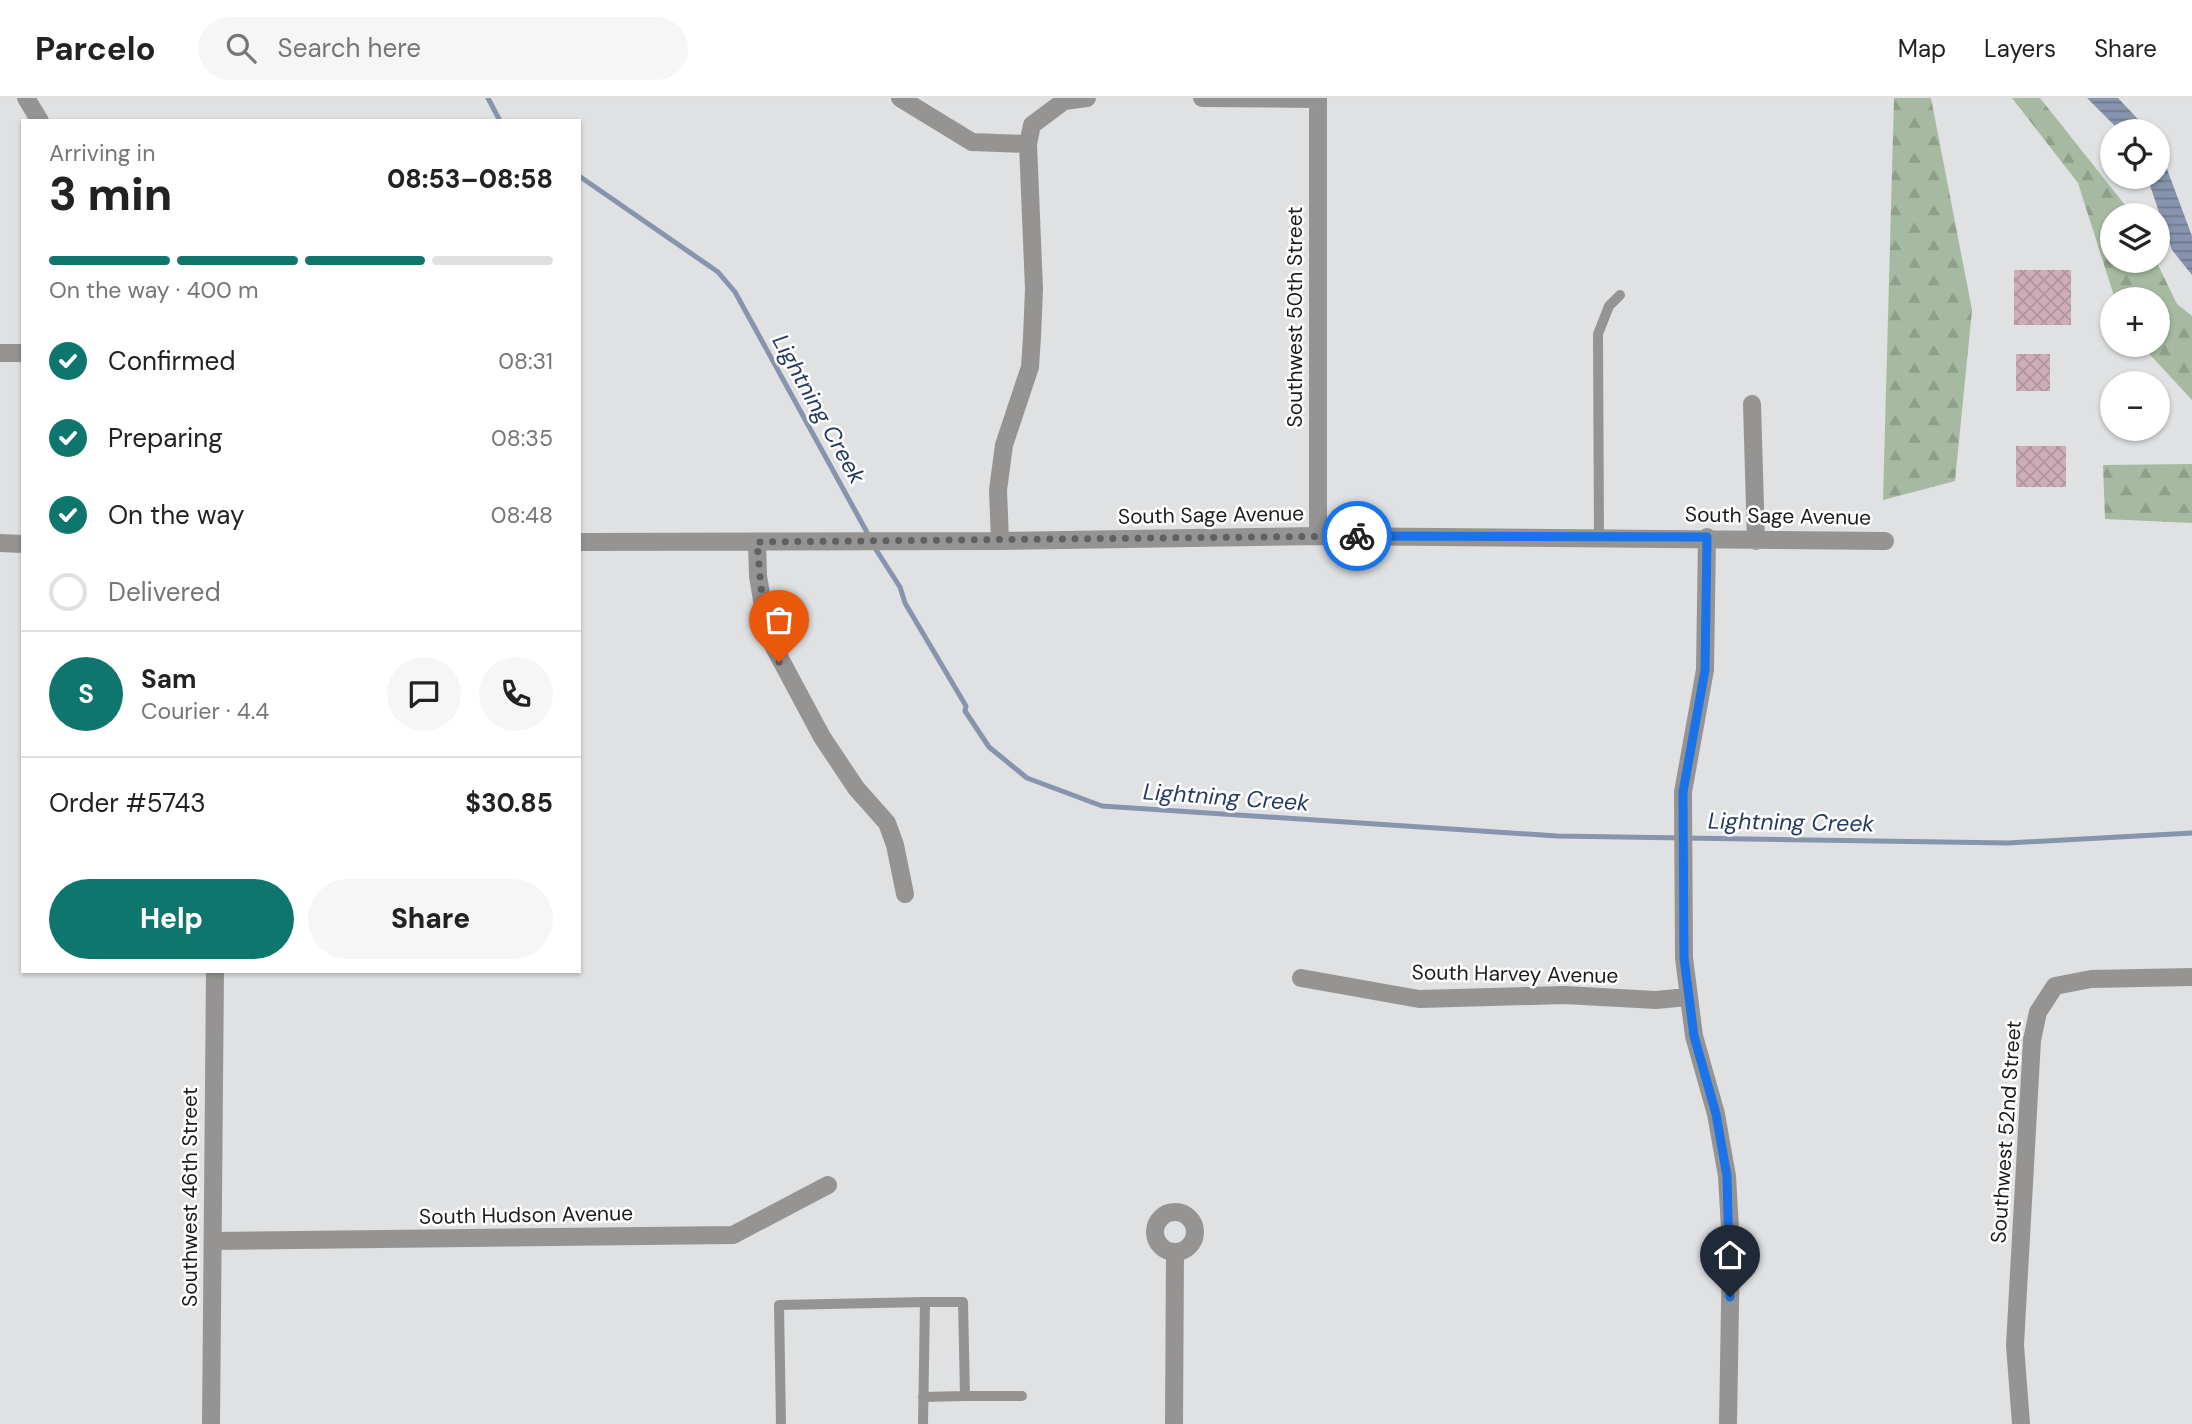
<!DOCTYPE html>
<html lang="en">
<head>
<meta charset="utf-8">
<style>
	:root { --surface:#fff; --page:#f6f6f6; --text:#222; --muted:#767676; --line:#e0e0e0; --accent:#0f766e }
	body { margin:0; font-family:"DM Sans",sans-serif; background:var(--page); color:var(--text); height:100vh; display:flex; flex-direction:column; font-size:26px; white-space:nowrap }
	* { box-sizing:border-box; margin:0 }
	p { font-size:23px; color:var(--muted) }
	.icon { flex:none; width:38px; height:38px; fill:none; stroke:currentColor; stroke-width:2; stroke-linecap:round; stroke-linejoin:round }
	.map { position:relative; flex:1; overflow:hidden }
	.panel { position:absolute; left:21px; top:21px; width:560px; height:854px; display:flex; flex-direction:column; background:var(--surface); border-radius:0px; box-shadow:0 2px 5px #0004 }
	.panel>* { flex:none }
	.controls { position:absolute; left:2100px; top:21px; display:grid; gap:14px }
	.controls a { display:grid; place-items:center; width:70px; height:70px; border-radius:50%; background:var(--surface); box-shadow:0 2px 5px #0004; font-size:35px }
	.pin { position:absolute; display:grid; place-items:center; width:60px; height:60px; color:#fff; margin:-72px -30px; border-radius:50% 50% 50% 0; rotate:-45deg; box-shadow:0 0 7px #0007 }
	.pin .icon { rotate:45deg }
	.courier { position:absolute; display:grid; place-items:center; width:70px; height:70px; margin:-35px; border:5px solid #1a73e8; border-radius:50%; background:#fff; color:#222; box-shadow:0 2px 9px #0007 }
	.summary em { font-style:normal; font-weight:800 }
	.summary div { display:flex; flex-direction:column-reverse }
	.summary { display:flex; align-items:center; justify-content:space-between; height:119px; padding:0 28px }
	h1 { font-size:46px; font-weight:800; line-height:52px }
	.bar { display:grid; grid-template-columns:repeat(4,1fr); gap:10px 7px; align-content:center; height:84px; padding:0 28px }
	.bar i { height:9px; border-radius:5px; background:var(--line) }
	.bar .active { background:var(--accent) }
	.bar p { grid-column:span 4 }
	.line { display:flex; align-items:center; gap:18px; padding:0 28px; border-top:2px solid var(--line) }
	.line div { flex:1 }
	.round { display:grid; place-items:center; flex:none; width:74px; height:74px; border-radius:37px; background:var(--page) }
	ol { padding:0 28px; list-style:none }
	li { display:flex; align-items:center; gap:21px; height:77px }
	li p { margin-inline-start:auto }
	li .icon { padding:7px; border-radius:50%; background:var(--accent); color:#fff; stroke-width:4 }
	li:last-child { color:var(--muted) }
	li i { width:38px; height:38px; border:4px solid var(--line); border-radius:50% }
	.action { display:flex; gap:14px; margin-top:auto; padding:14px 28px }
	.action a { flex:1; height:80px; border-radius:42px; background:var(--accent); color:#fff; font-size:28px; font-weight:800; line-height:80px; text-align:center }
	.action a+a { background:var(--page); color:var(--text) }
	header { display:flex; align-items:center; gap:42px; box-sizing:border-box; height:98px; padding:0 35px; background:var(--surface); border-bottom:2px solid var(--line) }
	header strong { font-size:33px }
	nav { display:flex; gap:38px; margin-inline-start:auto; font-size:24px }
	.search { width:490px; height:63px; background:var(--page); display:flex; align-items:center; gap:18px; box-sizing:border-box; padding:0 24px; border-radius:38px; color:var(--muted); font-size:26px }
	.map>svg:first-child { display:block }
	.forest { fill:url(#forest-firs) }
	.water { fill:url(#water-rules) }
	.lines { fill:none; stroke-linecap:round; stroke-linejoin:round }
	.stream { stroke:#8794ad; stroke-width:5 }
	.building { fill:url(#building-cross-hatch) }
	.lane { stroke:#959493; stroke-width:10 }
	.street { stroke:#959493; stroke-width:18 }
	.done { stroke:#5f6061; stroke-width:7; stroke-dasharray:0 12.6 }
	.route { stroke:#1a73e8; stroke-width:9 }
	.labels { text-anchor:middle; stroke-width:5; stroke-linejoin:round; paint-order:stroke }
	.street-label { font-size:21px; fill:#1a1b1b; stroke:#fff }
	.water-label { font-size:23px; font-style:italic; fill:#273a60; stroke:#fff }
</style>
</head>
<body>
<header>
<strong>Parcelo</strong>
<div class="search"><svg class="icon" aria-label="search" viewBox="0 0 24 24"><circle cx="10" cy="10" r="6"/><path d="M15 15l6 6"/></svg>Search here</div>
<nav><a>Map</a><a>Layers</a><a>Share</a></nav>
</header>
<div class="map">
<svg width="2192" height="1326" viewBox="0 0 2192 1326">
	<defs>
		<pattern id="forest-firs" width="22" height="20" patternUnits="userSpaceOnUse" patternTransform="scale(1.75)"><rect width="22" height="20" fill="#a6baa1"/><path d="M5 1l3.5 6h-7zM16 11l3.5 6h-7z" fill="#8e9f8a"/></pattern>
		<pattern id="water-rules" width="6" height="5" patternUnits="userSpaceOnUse" patternTransform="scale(1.75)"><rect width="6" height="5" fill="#8794ad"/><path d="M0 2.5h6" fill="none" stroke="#6e788c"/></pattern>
		<pattern id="building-cross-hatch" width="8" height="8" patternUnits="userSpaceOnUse" patternTransform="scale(1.75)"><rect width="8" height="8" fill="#ceadb7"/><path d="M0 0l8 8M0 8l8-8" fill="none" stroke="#b0949d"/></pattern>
	</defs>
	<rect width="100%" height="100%" fill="#dfe1e3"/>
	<path class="forest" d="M1894 0H1931L1972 212 1955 383 1883 402Z
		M2012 0H2040L2133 117H2112V163H2156L2177 206 2192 218V302L2141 247H2158V201H2115L2078 85Z
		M2192 366V425L2105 421 2103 367Z"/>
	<path class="water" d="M2087 0H2118L2149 33H2120Z
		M2158 47 2192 138V177L2172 152 2147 79H2158Z"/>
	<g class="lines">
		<path class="stream" d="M488 0 500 23
			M579 78 718 174 735 194 869 438
			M873 447 900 489 905 505 966 608 965 613 989 649 1027 680 1102 708 1557 738 2008 745 2192 735"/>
	</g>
	<path class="building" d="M2014 172H2071V227H2014Z
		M2016 256H2050V293H2016Z
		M2016 348H2066V389H2016Z"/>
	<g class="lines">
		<path class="lane" d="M1599 439 1598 236 1609 208 1620 197
			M965 1298H1022
			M923 1299 965 1298 963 1204H925
			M781 1326 779 1207 925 1204 923 1326"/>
		<path class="street" d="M26 0 40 23
			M900 0 972 44 1028 46
			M1202 0 1318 1
			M0 255H23
			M1752 306 1756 443
			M1318 438V0
			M1707 439 1705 572 1683 694 1684 860 1694 938 1716 1016 1727 1078 1731 1148 1728 1326
			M1000 443 998 392 1004 347 1030 269 1032 239 1034 191 1028 46 1032 27 1064 3 1087 0
			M579 444 1000 443 1318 438 1885 443
			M757 444 758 478 768 538 822 639 856 690 887 725 895 747 905 796
			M0 445 23 446
			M1301 880 1419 901 1565 897 1656 902 1688 899
			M1155 1134a20 20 0 1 1 40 0a20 20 0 1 1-40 0Z
			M213 1143 733 1137 828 1087
			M211 1326 215 873
			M1174 1326 1175 1154
			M2021 1326 2015 1247 2032 942 2038 914 2055 888 2091 881 2192 879"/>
	</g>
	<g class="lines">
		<path class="done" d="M779 564 764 523 757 444 1357 438"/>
		<path class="route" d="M1357 438 1707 439 1705 572 1683 694 1684 860 1694 938 1716 1016 1727 1078 1730 1199"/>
	</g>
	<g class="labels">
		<g class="street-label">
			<text transform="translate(1295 219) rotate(-90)" y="7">Southwest 50th Street</text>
			<text transform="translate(1211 417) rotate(-1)" y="7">South Sage Avenue</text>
			<text transform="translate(1778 418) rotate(1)" y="7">South Sage Avenue</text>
			<text transform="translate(1515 876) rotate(1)" y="7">South Harvey Avenue</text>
			<text transform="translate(2006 1034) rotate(-86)" y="7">Southwest 52nd Street</text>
			<text transform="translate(190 1099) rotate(-90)" y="7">Southwest 46th Street</text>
			<text transform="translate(526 1117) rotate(-1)" y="7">South Hudson Avenue</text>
		</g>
		<g class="water-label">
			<text transform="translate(819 311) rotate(61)" y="8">Lightning Creek</text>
			<text transform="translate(1226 699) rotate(4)" y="8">Lightning Creek</text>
			<text transform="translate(1791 724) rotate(1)" y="8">Lightning Creek</text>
		</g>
	</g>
</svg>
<div class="controls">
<a><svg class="icon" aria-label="locate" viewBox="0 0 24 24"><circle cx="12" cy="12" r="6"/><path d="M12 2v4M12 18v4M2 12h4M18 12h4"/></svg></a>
<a><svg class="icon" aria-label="layers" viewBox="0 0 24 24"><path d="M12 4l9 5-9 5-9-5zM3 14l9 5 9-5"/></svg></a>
<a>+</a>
<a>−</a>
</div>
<div class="pin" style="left:779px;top:564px;background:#ea580c"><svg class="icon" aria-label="bag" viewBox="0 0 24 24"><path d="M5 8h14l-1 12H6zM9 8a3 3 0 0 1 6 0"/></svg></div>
<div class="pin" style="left:1730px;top:1199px;background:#1f2937"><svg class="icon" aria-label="home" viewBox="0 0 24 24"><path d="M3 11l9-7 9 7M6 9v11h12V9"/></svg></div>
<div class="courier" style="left:1357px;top:438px"><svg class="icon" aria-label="bike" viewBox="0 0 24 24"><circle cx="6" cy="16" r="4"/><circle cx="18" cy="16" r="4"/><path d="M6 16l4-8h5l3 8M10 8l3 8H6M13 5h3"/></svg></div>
<section class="panel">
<div class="summary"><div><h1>3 min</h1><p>Arriving in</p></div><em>08:53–08:58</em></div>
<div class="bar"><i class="active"></i><i class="active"></i><i class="active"></i><i></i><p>On the way · 400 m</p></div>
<ol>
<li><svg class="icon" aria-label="check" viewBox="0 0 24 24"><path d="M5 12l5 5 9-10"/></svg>Confirmed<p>08:31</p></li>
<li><svg class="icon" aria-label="check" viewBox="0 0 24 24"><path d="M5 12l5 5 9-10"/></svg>Preparing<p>08:35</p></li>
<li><svg class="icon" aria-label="check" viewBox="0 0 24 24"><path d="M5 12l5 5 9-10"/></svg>On the way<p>08:48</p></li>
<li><i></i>Delivered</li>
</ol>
<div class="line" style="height:126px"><b class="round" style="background:var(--accent);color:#fff">S</b><div><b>Sam</b><p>Courier · 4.4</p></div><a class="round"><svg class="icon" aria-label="chat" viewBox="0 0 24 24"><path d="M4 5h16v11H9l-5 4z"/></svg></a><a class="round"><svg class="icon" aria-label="phone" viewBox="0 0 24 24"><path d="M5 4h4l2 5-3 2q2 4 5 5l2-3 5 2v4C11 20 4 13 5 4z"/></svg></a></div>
<div class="line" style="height:91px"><div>Order #5743</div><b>$30.85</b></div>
<div class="action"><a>Help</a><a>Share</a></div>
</section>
</div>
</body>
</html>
